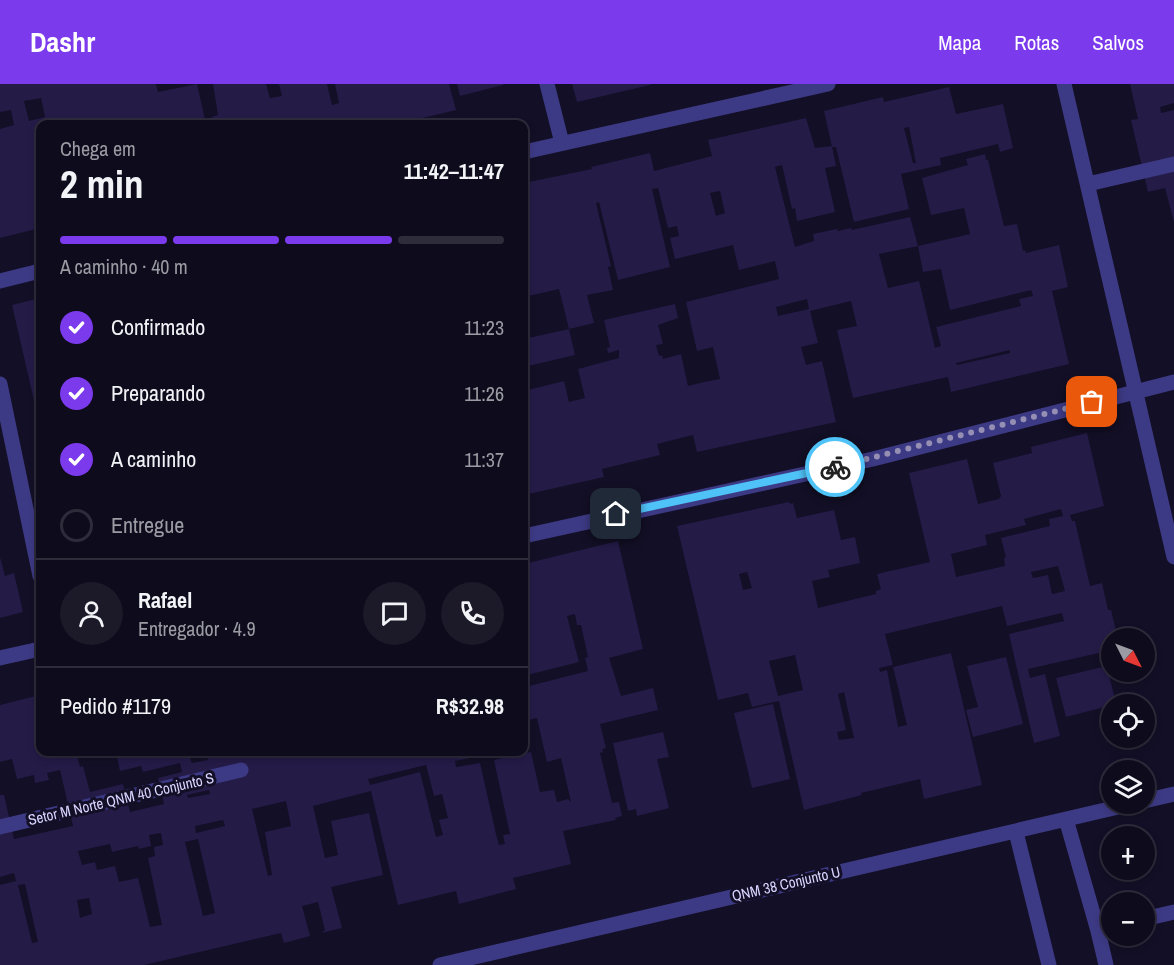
<!DOCTYPE html>
<html lang="pt">
<head>
<meta charset="utf-8">
<style>
	:root { --surface:#0e0b1c; --page:#1c1929; --text:#f1f3f6; --muted:#9b9ba3; --line:#2e2b3b; --accent:#7c3aed }
	body { margin:0; font-family:"Archivo Narrow",sans-serif; background:var(--page); color:var(--text); height:100vh; display:flex; flex-direction:column; font-size:22px; white-space:nowrap }
	* { box-sizing:border-box; margin:0 }
	p { font-size:20px; color:var(--muted) }
	.icon { flex:none; width:33px; height:33px; fill:none; stroke:currentColor; stroke-width:2; stroke-linecap:round; stroke-linejoin:round }
	.map { position:relative; flex:1; overflow:hidden }
	.panel { position:absolute; left:36px; top:36px; width:492px; height:636px; display:flex; flex-direction:column; background:var(--surface); border-radius:12px; box-shadow:0 3px 9px #0003,0 0 0 2px var(--line) }
	.panel>* { flex:none }
	.needle { width:39px; rotate:132deg }
	.controls { position:absolute; left:1101px; top:544px; display:grid; gap:12px }
	.controls a { display:grid; place-items:center; width:54px; height:54px; border-radius:50%; background:var(--surface); box-shadow:0 3px 9px #0003,0 0 0 2px var(--line); font-size:30px }
	.pin { position:absolute; display:grid; place-items:center; width:51px; height:51px; color:#fff; margin:-26px; border-radius:12px; box-shadow:0 3px 9px #0006 }
	.courier { position:absolute; display:grid; place-items:center; width:60px; height:60px; margin:-30px; border:4px solid #4fc3f7; border-radius:50%; background:#fff; color:#222; box-shadow:0 2px 8px #0007 }
	.headline em { font-style:normal; font-weight:700 }
	.headline div { display:flex; flex-direction:column-reverse }
	.headline { display:flex; align-items:center; justify-content:space-between; height:102px; padding:0 24px }
	h1 { font-size:39px; font-weight:700; line-height:45px }
	.bar { display:grid; grid-template-columns:repeat(4,1fr); gap:9px 6px; align-content:center; height:72px; padding:0 24px }
	.bar i { height:8px; border-radius:4px; background:var(--line) }
	.bar .active { background:var(--accent) }
	.bar p { grid-column:span 4 }
	.line { display:flex; align-items:center; gap:15px; padding:0 24px; border-top:2px solid var(--line) }
	.line div { flex:1 }
	.round { display:grid; place-items:center; flex:none; width:63px; height:63px; border-radius:32px; background:var(--page) }
	ol { padding:0 24px; list-style:none }
	li { display:flex; align-items:center; gap:18px; height:66px }
	li p { margin-inline-start:auto }
	li .icon { padding:6px; border-radius:50%; background:var(--accent); color:#fff; stroke-width:4 }
	li:last-child { color:var(--muted) }
	li i { width:33px; height:33px; border:3px solid var(--line); border-radius:50% }
	header { display:flex; align-items:center; gap:36px; box-sizing:border-box; height:84px; padding:0 30px; background:var(--accent); color:#fff }
	header strong { font-size:28px }
	nav { display:flex; gap:33px; margin-inline-start:auto; font-size:21px }
	.map>svg:first-child { display:block }
	.building { fill:#241b47; fill-rule:evenodd }
	.lines { fill:none; stroke-linecap:round; stroke-linejoin:round }
	.minor { stroke:#3d3a85; stroke-width:15 }
	.done { stroke:#948fb3; stroke-width:6; stroke-dasharray:0 10.8 }
	.route { stroke:#4fc3f7; stroke-width:8 }
	.labels { text-anchor:middle; stroke-width:6; stroke-linejoin:round; paint-order:stroke }
	.street-label { font-size:15px; fill:#d9d4ff; stroke:#130f26 }
</style>
</head>
<body>
<header>
<strong>Dashr</strong>
<nav><a>Mapa</a><a>Rotas</a><a>Salvos</a></nav>
</header>
<div class="map">
<svg width="1174" height="881" viewBox="0 0 1174 881">
	<rect width="100%" height="100%" fill="#130f26"/>
	<path class="building" d="M0 0H156L158 8 197 0 206 40H40V144L0 154V45L14 41 11 26 0 28ZM41 14 45 33 29 37 24 17Z
		M213 0H266L270 14 282 12 279 0H327L332 21 339 19 335 0H449L456 26 398 40H214L212 33 218 31Z
		M457 0H503V1L460 12Z
		M572 0H650V1L577 18Z
		M1130 0H1174V19L1160 23 1161 29 1174 26V138L1165 104 1148 108 1131 36 1138 35Z
		M949 3 956 30 1003 20 1013 64 1000 68 998 60 940 74 941 81 901 90 909 125 854 138 836 63H832L824 27 883 13 884 18ZM909 43 916 79H913L904 44Z
		M806 34 815 64 832 62 836 82 825 84 835 128 797 137 795 124 792 125 782 81 775 83 795 163 814 157 813 150 837 145 838 147 851 144 852 146 910 133 918 162 879 170 888 204 919 197 935 264 941 262 936 243 1021 222 1019 215 1033 212 1031 206 950 226 941 185 923 188 918 162 970 150 964 124 931 131 922 94 968 81 966 75 985 70 986 76H988L1004 142 1017 140 1023 167 1025 166 1026 169 1059 161 1068 203 1052 207 1069 280 951 308 948 293 853 314 837 246 857 242 851 217 810 227 818 259 801 263 806 281 822 277 836 338 697 368 693 351 657 360 660 371 602 385 604 393 524 411V322H525L524 307 564 297 569 318 585 314 578 285 619 274V266L608 269 607 264 610 263 604 236 675 220 678 234 658 241 663 260 656 261 659 272 662 271 663 275 681 270 688 302 704 298 720 295 713 263 697 267 686 218 779 195 775 177 739 186 733 161 675 175 670 154 679 152 677 142 668 144 658 104 652 105 670 183 618 196 599 118 596 119 611 182 608 183 613 206 587 211 594 239 569 245 559 205 524 213V99L592 85 591 83 650 69 654 87 712 72 708 56ZM720 107 725 129 716 132 710 109ZM807 215 809 225 778 232 776 223ZM1010 266V269L957 281 956 279Z
		M40 214V333L38 334 12 221Z
		M569 245 575 271 524 283V255Z
		M1087 349 1104 422 1070 431 1072 437H1075L1090 502 1102 499 1108 526H1111L1118 555H1112V566L1028 585 1030 594 1045 590 1060 652 1034 659 1009 550 1064 537 1062 529 1007 542 1002 522 885 550 893 581 879 584 880 588 887 586 898 643 907 641 893 583 951 569 982 701 924 715 920 695 861 709 862 711 804 726 779 617 752 623 748 609 718 616 677 442 789 418 790 420 793 419 797 434 834 426 841 456 855 453 860 479 828 486 830 493 812 497 818 524 876 510V507L881 505 877 490 930 478 909 389 967 375 978 420 999 415 1001 412 993 379 1032 369 1031 363ZM1061 425 1063 432 1049 435 1050 442 1001 454 1006 473 1004 474 1005 482 956 493 951 470 987 461 985 451 1026 441 1024 435ZM1058 482 1065 507 1052 510 1048 491 1033 494 1031 488ZM747 488 752 504 743 506 739 490ZM795 571 803 606 778 612 769 577ZM844 608 854 654 839 656 837 648 846 646 838 610Z
		M618 457 643 565 609 574 621 612 653 604 658 626 600 640 606 664 602 665 603 668 600 669 612 719 619 718 622 732 615 734 616 736 563 747 571 780 513 794 516 805 459 820 456 807 398 821 371 707 313 722 325 774 338 771 331 737 369 729 383 791 331 803 342 844 321 849 325 846 318 818 302 822 310 852 284 859 281 849 144 881H0V801L16 797 14 789 0 793V711H4L14 755 73 742 60 686 47 689 49 696 35 699 34 691 17 695 12 675 0 678V621L40 611V668H76L80 683 83 682 90 708 123 700 130 728 164 720 158 694 182 688 180 679 143 688 141 682 120 687 116 668H484L485 671 455 677 456 683 480 679 496 750 499 761 505 760 503 751 510 750 494 676 531 668 540 708 554 706 557 718 568 715 571 718 561 674 547 678 537 634 524 637V480ZM575 530 577 541H581L588 573 585 574 588 587 529 602 527 591 579 578 567 532ZM206 670 208 676 192 679 190 674ZM426 681 434 712 442 710 448 734 439 736 443 751 436 753 420 688 370 701 368 695ZM209 706 210 710 188 714 187 711ZM286 717 291 742 265 748 272 791 268 792 252 725ZM223 736 225 742 196 749 195 742ZM161 749 163 761 154 763 155 772 148 774 162 841 150 843 138 794 119 798 115 782 97 786 95 778 82 781 78 767 110 760 112 768 138 762 139 765 151 762 149 751ZM198 755 215 829 203 832 185 758ZM25 800 38 858 32 859 18 801ZM89 814 92 830 80 834 77 816Z
		M0 473 5 492 14 489 23 528 0 534Z
		M1006 573 1023 640 973 653 966 626 978 623 967 582Z
		M1107 582 1116 620 1066 633 1056 594Z
		M773 620 790 695 752 704 734 629Z
		M663 648 669 673 657 675 669 724 637 732 636 725 628 727 613 659Z"/>
	<g class="lines">
		<path class="minor" d="M547 0 562 59
			M1064 0 1174 473
			M524 68 828 0
			M1088 100 1174 80
			M0 197 40 187
			M0 300 40 492
			M524 452 873 375 1174 298
			M0 574 40 565
			M1144 717 1174 710
			M1066 735 1098 847 1112 844
			M0 743 241 686
			M1016 748 1049 881
			M1144 835 1174 828
			M1098 847 1106 881
			M440 881 1131 720"/>
	</g>
	<g class="lines">
		<path class="done" d="M835 383 1092 318"/>
		<path class="route" d="M616 430 835 383"/>
	</g>
	<g class="labels">
		<g class="street-label">
			<text transform="translate(121 715) rotate(-13)" y="5">Setor M Norte QNM 40 Conjunto S</text>
			<text transform="translate(786 800) rotate(-13)" y="5">QNM 38 Conjunto U</text>
		</g>
	</g>
</svg>
<div class="controls">
<a><svg class="needle" viewBox="-14 -14 28 28"><path d="M0-13l5 13h-10z" fill="#e53935"/><path d="M0 13l5-13h-10z" fill="#9b9ba3"/></svg></a>
<a><svg class="icon" aria-label="locate" viewBox="0 0 24 24"><circle cx="12" cy="12" r="6"/><path d="M12 2v4M12 18v4M2 12h4M18 12h4"/></svg></a>
<a><svg class="icon" aria-label="layers" viewBox="0 0 24 24"><path d="M12 4l9 5-9 5-9-5zM3 14l9 5 9-5"/></svg></a>
<a>+</a>
<a>−</a>
</div>
<div class="pin" style="left:1092px;top:318px;background:#ea580c"><svg class="icon" aria-label="bag" viewBox="0 0 24 24"><path d="M5 8h14l-1 12H6zM9 8a3 3 0 0 1 6 0"/></svg></div>
<div class="pin" style="left:616px;top:430px;background:#1f2937"><svg class="icon" aria-label="home" viewBox="0 0 24 24"><path d="M3 11l9-7 9 7M6 9v11h12V9"/></svg></div>
<div class="courier" style="left:835px;top:383px"><svg class="icon" aria-label="bike" viewBox="0 0 24 24"><circle cx="6" cy="16" r="4"/><circle cx="18" cy="16" r="4"/><path d="M6 16l4-8h5l3 8M10 8l3 8H6M13 5h3"/></svg></div>
<section class="panel">
<div class="headline"><div><h1>2 min</h1><p>Chega em</p></div><em>11:42–11:47</em></div>
<div class="bar"><i class="active"></i><i class="active"></i><i class="active"></i><i></i><p>A caminho · 40 m</p></div>
<ol>
<li><svg class="icon" aria-label="check" viewBox="0 0 24 24"><path d="M5 12l5 5 9-10"/></svg>Confirmado<p>11:23</p></li>
<li><svg class="icon" aria-label="check" viewBox="0 0 24 24"><path d="M5 12l5 5 9-10"/></svg>Preparando<p>11:26</p></li>
<li><svg class="icon" aria-label="check" viewBox="0 0 24 24"><path d="M5 12l5 5 9-10"/></svg>A caminho<p>11:37</p></li>
<li><i></i>Entregue</li>
</ol>
<div class="line" style="height:108px"><a class="round"><svg class="icon" aria-label="person" viewBox="0 0 24 24"><circle cx="12" cy="8" r="4"/><path d="M4 21q1-7 8-7t8 7"/></svg></a><div><b>Rafael</b><p>Entregador · 4.9</p></div><a class="round"><svg class="icon" aria-label="chat" viewBox="0 0 24 24"><path d="M4 5h16v11H9l-5 4z"/></svg></a><a class="round"><svg class="icon" aria-label="phone" viewBox="0 0 24 24"><path d="M5 4h4l2 5-3 2q2 4 5 5l2-3 5 2v4C11 20 4 13 5 4z"/></svg></a></div>
<div class="line" style="height:78px"><div>Pedido #1179</div><b>R$32.98</b></div>
</section>
</div>
</body>
</html>
